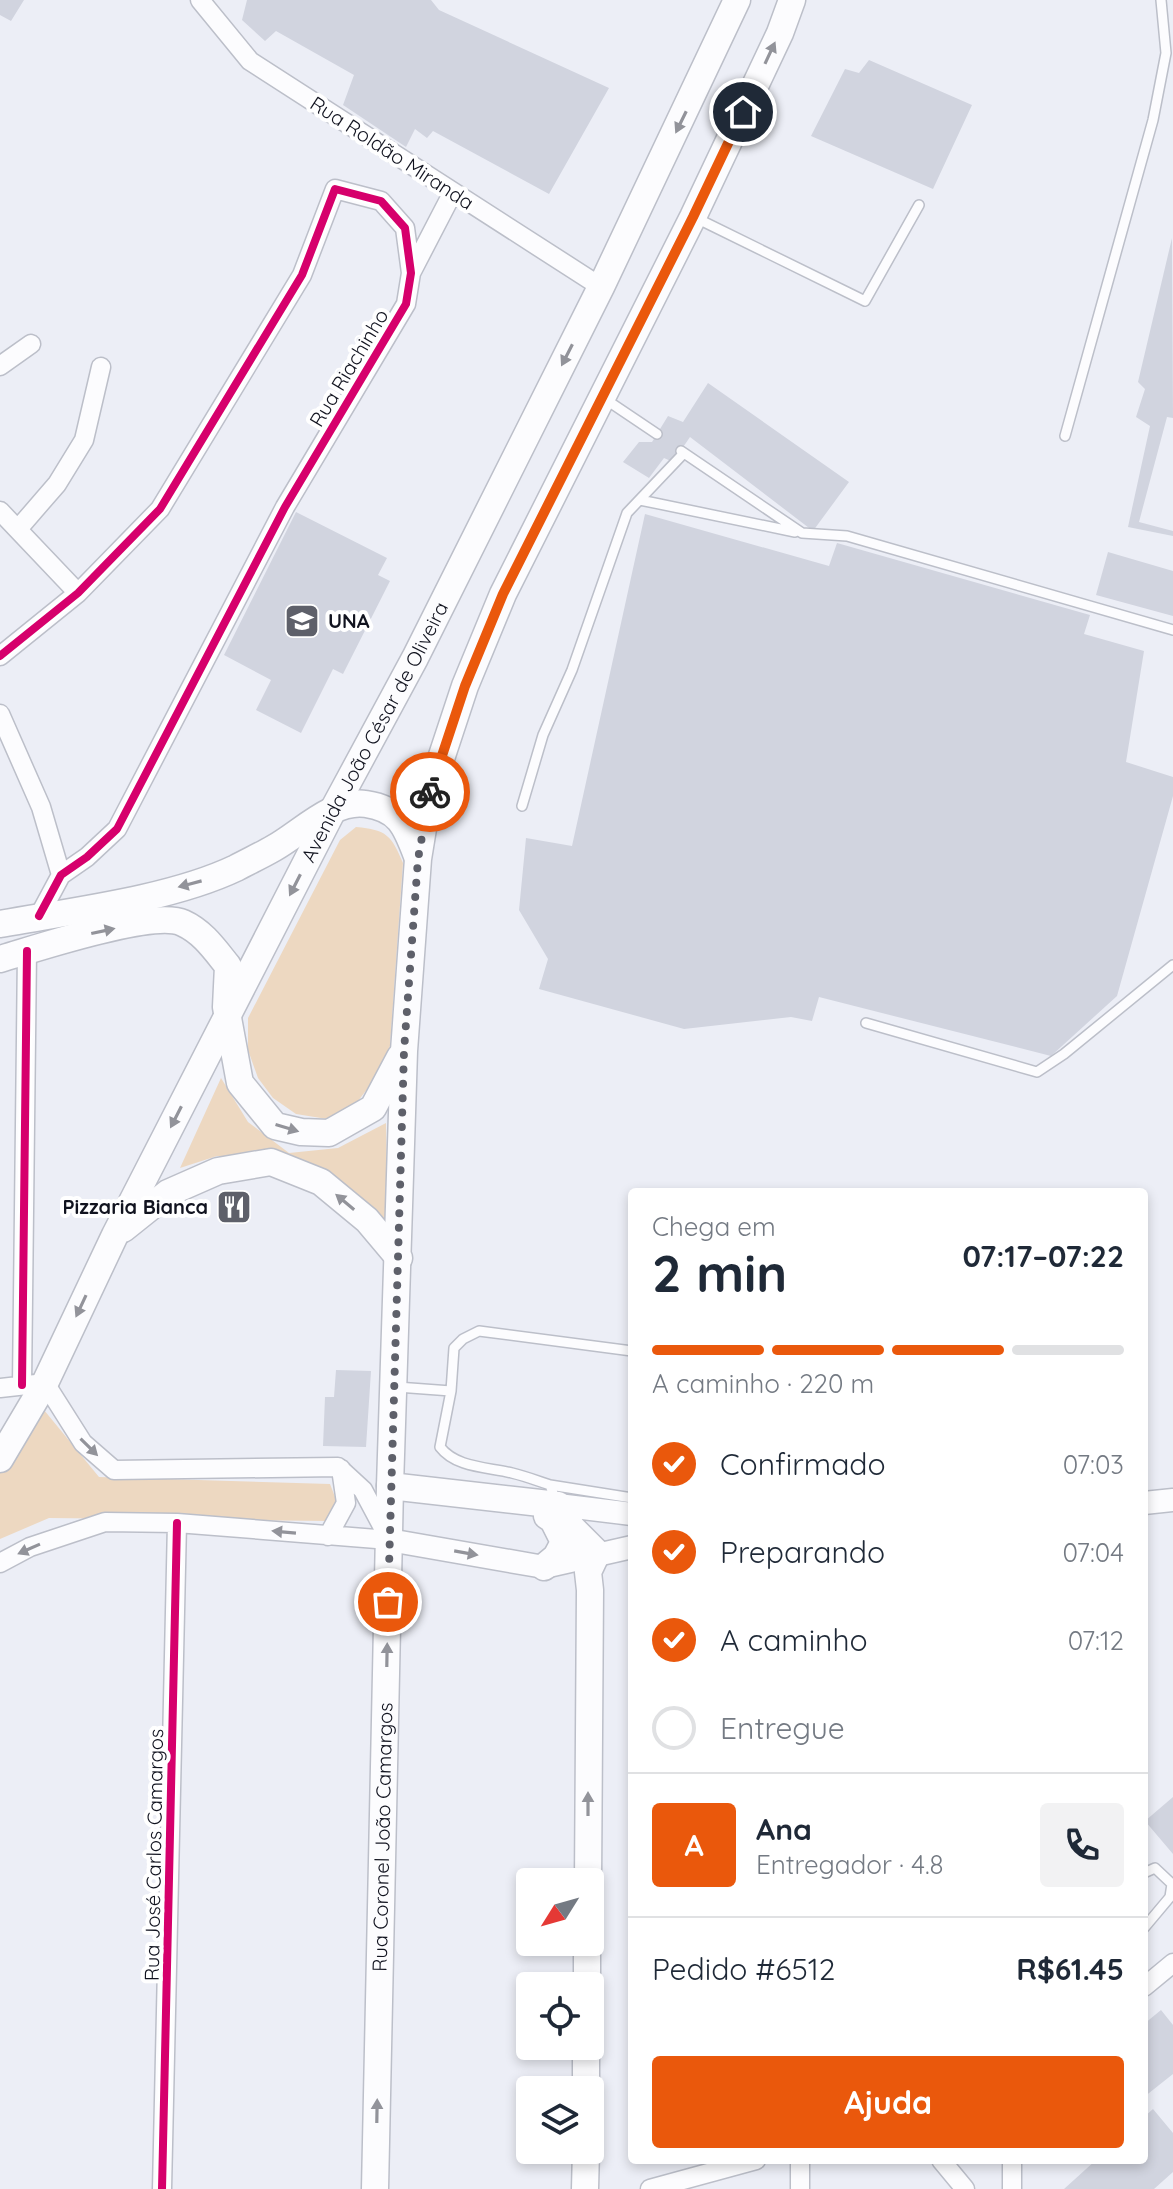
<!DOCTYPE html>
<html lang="pt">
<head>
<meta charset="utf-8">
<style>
	:root { --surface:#fff; --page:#f2f2f3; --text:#1f2937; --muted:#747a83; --line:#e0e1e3; --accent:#ea580c }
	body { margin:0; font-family:Quicksand,sans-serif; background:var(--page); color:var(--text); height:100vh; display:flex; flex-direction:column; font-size:30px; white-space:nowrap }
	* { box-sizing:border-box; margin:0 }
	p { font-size:26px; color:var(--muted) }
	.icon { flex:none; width:44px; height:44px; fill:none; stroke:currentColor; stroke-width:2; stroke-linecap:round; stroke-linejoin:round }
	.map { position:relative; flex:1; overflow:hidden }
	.sheet { position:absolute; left:628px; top:1188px; width:520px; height:976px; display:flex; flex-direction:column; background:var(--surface); border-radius:8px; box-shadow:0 4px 12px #0003 }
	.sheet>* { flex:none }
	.needle { width:52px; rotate:233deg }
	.controls { position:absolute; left:516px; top:1868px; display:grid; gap:16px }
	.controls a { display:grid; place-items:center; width:88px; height:88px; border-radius:8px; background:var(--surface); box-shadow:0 4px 12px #0003; font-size:40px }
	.pin { position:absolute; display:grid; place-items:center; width:68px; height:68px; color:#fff; margin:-34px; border:4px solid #fff; border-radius:50%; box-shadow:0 2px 8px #0007 }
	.courier { position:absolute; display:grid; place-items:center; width:80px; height:80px; margin:-40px; border:6px solid #ea580c; border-radius:50%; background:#fff; color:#222; box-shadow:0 2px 10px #0007 }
	.headline em { font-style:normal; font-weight:700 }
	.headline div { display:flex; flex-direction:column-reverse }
	.headline { display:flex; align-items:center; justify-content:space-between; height:136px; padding:0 24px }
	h1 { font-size:52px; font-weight:700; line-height:60px }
	.bar { display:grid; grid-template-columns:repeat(4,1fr); gap:12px 8px; align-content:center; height:96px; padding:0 24px }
	.bar i { height:10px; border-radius:6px; background:var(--line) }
	.bar .active { background:var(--accent) }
	.bar p { grid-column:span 4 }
	.line { display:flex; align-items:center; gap:20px; padding:0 24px; border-top:2px solid var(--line) }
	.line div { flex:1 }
	.round { display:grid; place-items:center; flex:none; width:84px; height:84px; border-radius:8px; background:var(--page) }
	ol { padding:0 24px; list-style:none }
	li { display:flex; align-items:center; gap:24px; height:88px }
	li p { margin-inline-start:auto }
	li .icon { padding:8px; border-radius:50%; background:var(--accent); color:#fff; stroke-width:4 }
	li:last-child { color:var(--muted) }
	li i { width:44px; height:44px; border:4px solid var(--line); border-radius:50% }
	.cta { display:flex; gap:16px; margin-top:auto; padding:16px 24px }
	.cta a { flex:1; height:92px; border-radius:8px; background:var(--accent); color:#fff; font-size:32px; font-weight:700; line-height:92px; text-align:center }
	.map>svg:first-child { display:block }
	.green { fill:#edd8c1 }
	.building { fill:#d1d4df }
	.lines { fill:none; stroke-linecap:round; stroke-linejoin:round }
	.service-casing { stroke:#bcbfc9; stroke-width:12 }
	.minor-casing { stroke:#bcbfc9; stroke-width:21 }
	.tertiary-casing { stroke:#bcbfc9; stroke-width:25 }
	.secondary-casing { stroke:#bcbfc9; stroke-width:29 }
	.service { stroke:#fcfcfe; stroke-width:9 }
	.minor { stroke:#fcfcfe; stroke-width:18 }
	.tertiary { stroke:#fcfcfe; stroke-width:22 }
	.secondary { stroke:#fcfcfe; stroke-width:26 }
	.cycleway-casing { stroke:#fff; stroke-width:13 }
	.cycleway { stroke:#d6006c; stroke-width:8 }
	.oneway { fill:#92939a }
	.done { stroke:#5e606a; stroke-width:8; stroke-dasharray:0 14.4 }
	.route { stroke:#ea580c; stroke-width:10 }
	.labels { text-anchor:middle; stroke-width:8; stroke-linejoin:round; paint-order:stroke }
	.street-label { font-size:20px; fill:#11131f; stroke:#fff }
	.poi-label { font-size:20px; font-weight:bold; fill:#11131f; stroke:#fff; text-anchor:start }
</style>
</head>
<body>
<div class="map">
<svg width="1173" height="2189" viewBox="0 0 1173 2189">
	<rect width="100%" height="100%" fill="#eceef6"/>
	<path class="green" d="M356 827C387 830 391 835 403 863L390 1046 378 1075 358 1101 327 1119 296 1114 273 1098 258 1078 248 1050V1018L340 840Z
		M221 1078 248 1122 289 1153 338 1148 386 1123 388 1224 329 1176 287 1158 217 1156 180 1168Z
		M44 1410 99 1477 330 1484 337 1502 330 1521 49 1518 0 1539V1454Z"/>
	<path class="building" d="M0 0H24L11 21 0 15Z
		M247 0H431L439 10 609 88 549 194 433 131 427 138 415 129 406 147 343 105 354 75 276 31 265 41 242 20Z
		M869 60 972 105 933 189 811 136 845 69 859 73Z
		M1172 238 1173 418 1167 417 1139 522 1173 531V536L1128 527 1150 426 1136 417 1145 389 1138 382Z
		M708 383 849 482 813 531 690 437 673 462 664 458 649 478 623 462 639 442H652L668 416 683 422Z
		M296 512 387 558 378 575 390 581 343 674 333 669 301 733 256 710 271 680 224 655Z
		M645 514 829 566 837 543 1090 615 1084 634 1144 651 1126 762 1173 777V796L1117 996 1051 1056 819 997 812 1021 791 1017 684 1029 539 989 548 959 519 910 526 838 572 846Z
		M1108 552 1173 571V616L1096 595Z
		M336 1370 371 1371 366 1447 323 1446 325 1397H334Z
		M1173 1797V1854L1145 1821Z
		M1161 2010 1173 2025V2074L1144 2097V2024Z
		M1153 2109 1173 2133V2172L1154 2189H1064L1096 2160H1144V2117Z"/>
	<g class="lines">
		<g class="service-casing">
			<path id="service" d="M694 217 865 301 919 205
				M605 399 657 434
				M1065 436 1153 120 1166 53 1161 0
				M681 451 802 533 847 536 1173 630
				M640 500 795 532
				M522 806 543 735 572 670 627 513 684 453
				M866 1023 1037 1072 1064 1054 1173 965
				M397 1387 451 1391
				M550 1485 632 1498
				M556 1502 550 1485C538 1481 525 1476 512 1473 488 1467 456 1468 440 1447L451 1391 454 1348 463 1339 479 1331 632 1351
				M1144 1873 1155 1868 1172 1884 1170 1897 1144 1928"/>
		</g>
		<g class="minor-casing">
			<path id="minor" d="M200 0 250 61 601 287
				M411 273 453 192
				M0 366 31 344
				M0 511 78 593
				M18 529 57 484 84 440 101 367
				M0 656 78 593 160 509 302 275 335 189 381 201 405 228 411 273 406 304 285 507 117 829 87 857 61 875 39 916
				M0 714 41 807 61 875
				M22 1385 27 951
				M0 1388 45 1383 83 1443 114 1470 338 1467 363 1490 388 1537
				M328 1536 346 1503 341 1469
				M0 1563 30 1547 105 1522 177 1523 389 1540
				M1144 1987 1173 1963
				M800 2160V2189
				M941 2160 965 2189
				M162 2189 177 1523
				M650 2189 756 2160
				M1012 2189V2160"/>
		</g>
		<g class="tertiary-casing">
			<path id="tertiary" d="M1144 1503 1173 1500
				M558 1505 632 1514
				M389 1540 544 1567 632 1547"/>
		</g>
		<g class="secondary-casing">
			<g id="secondary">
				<path d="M0 924C72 911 171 899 236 868 249 861 262 855 274 848 301 833 333 799 366 804 400 809 406 827 417 856"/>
				<path d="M0 959C35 949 153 909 183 923 203 932 215 950 228 966L226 1007 240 1083 275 1126 301 1132 329 1133 373 1108 400 1057"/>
				<path d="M123 1229 168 1193 218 1171 271 1162 321 1182 367 1220 399 1258"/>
				<path id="s1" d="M0 1459 45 1383 115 1235 333 810 415 658 601 287 737 0"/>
				<path d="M390 1486 558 1505 572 1528 597 1553 588 1572 590 1590 588 1882"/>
				<path d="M544 1567 556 1557 564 1542 553 1520 547 1516"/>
				<path d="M587 1986V1942"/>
				<path d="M586 2090V2046"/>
				<path id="s2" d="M375 2189 390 1486 404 1051 418 859 428 798 465 686 503 594 693 217 780 33 792 0"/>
				<path d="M585 2189 586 2150"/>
			</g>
		</g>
		<use href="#service" class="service"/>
		<use href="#minor" class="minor"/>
		<use href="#tertiary" class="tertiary"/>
		<use href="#secondary" class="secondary"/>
		<g class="cycleway-casing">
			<path id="cycleway" d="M0 656 78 593 160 509 302 275 335 189 381 201 405 228 411 273 406 304 285 507 117 829 87 857 61 875 39 916
				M22 1385 27 951
				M162 2189 177 1523"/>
		</g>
		<use href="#cycleway" class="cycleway"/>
	</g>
	<defs><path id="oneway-solid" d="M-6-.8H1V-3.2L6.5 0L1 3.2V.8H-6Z" transform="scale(2)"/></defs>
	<g class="oneway">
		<use href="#oneway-solid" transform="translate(770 53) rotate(-65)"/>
		<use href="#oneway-solid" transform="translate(681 122) rotate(116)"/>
		<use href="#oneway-solid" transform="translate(567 355) rotate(117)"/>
		<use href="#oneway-solid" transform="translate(190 884) rotate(165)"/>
		<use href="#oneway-solid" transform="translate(295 885) rotate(117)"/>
		<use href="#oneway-solid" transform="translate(103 931) rotate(-12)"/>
		<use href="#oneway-solid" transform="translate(176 1117) rotate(117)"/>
		<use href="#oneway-solid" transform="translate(287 1128) rotate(17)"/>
		<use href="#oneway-solid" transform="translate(345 1202) rotate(-140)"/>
		<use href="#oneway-solid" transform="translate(81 1306) rotate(115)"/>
		<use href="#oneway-solid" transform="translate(89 1447) rotate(45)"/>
		<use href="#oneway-solid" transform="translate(284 1532) rotate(-175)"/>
		<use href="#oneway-solid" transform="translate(29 1549) rotate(156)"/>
		<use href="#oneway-solid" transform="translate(466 1553) rotate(10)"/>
		<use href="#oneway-solid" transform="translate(387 1655) rotate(-89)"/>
		<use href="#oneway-solid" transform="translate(588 1804) rotate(-90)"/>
		<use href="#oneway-solid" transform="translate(377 2111) rotate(-89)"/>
	</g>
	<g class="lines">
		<path class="done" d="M388 1602 404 1051 418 859 430 792"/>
		<path class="route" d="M430 792 465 686 503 594 693 217 743 112"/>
	</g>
	<defs>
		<g id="university-square" transform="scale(1.8)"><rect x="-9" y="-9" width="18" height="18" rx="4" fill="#5e606a" stroke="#fff"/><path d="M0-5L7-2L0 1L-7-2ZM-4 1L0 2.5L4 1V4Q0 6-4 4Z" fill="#fff"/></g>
		<g id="restaurant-square" transform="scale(1.8)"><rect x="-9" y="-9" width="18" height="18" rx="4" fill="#5e606a" stroke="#fff"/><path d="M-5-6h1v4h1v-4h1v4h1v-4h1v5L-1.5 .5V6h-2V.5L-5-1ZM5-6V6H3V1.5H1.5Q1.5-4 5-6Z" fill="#fff"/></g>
	</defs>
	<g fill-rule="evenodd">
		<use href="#university-square" x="302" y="621"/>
		<use href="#restaurant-square" x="234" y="1207"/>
	</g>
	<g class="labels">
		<g class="street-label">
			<text transform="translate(392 153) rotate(33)" y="7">Rua Roldão Miranda</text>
			<text transform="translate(349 368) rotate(-59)" y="7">Rua Riachinho</text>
			<text dy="7" stroke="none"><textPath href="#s1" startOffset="818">Avenida João César de Oliveira</textPath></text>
			<text dy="7" stroke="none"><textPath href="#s2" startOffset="352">Rua Coronel João Camargos</textPath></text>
			<text transform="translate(154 1855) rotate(-89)" y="7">Rua José Carlos Camargos</text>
		</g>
		<g class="poi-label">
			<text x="328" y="628">UNA</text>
			<text x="208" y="1214" text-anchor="end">Pizzaria Bianca</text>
		</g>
	</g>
</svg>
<div class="controls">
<a><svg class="needle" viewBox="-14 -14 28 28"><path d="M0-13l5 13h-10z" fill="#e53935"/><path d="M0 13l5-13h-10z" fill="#747a83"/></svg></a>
<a><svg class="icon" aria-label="locate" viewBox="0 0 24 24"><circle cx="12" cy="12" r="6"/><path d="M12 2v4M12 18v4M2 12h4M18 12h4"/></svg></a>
<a><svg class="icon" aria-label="layers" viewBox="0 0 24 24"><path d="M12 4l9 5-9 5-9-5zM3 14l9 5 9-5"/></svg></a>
</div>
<div class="pin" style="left:388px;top:1602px;background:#ea580c"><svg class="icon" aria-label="bag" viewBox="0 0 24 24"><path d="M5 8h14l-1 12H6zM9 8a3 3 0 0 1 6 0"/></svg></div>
<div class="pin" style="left:743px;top:112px;background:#1f2937"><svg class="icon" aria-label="home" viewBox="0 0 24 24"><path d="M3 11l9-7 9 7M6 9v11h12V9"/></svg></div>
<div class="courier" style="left:430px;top:792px"><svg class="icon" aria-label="bike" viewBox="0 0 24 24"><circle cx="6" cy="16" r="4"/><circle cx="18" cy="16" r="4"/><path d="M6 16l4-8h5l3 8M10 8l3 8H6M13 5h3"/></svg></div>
<section class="sheet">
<div class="headline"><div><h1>2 min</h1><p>Chega em</p></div><em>07:17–07:22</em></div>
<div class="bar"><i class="active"></i><i class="active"></i><i class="active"></i><i></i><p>A caminho · 220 m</p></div>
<ol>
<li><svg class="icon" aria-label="check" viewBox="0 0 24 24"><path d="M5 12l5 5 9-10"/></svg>Confirmado<p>07:03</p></li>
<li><svg class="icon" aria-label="check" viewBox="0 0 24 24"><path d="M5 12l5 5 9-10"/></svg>Preparando<p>07:04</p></li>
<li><svg class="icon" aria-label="check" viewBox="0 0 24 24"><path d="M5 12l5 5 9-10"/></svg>A caminho<p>07:12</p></li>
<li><i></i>Entregue</li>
</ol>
<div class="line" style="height:144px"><b class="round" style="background:var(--accent);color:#fff">A</b><div><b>Ana</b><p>Entregador · 4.8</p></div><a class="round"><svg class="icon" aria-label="phone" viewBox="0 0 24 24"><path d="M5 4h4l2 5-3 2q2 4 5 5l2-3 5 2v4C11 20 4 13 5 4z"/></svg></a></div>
<div class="line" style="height:104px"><div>Pedido #6512</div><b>R$61.45</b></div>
<div class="cta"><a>Ajuda</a></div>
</section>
</div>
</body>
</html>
